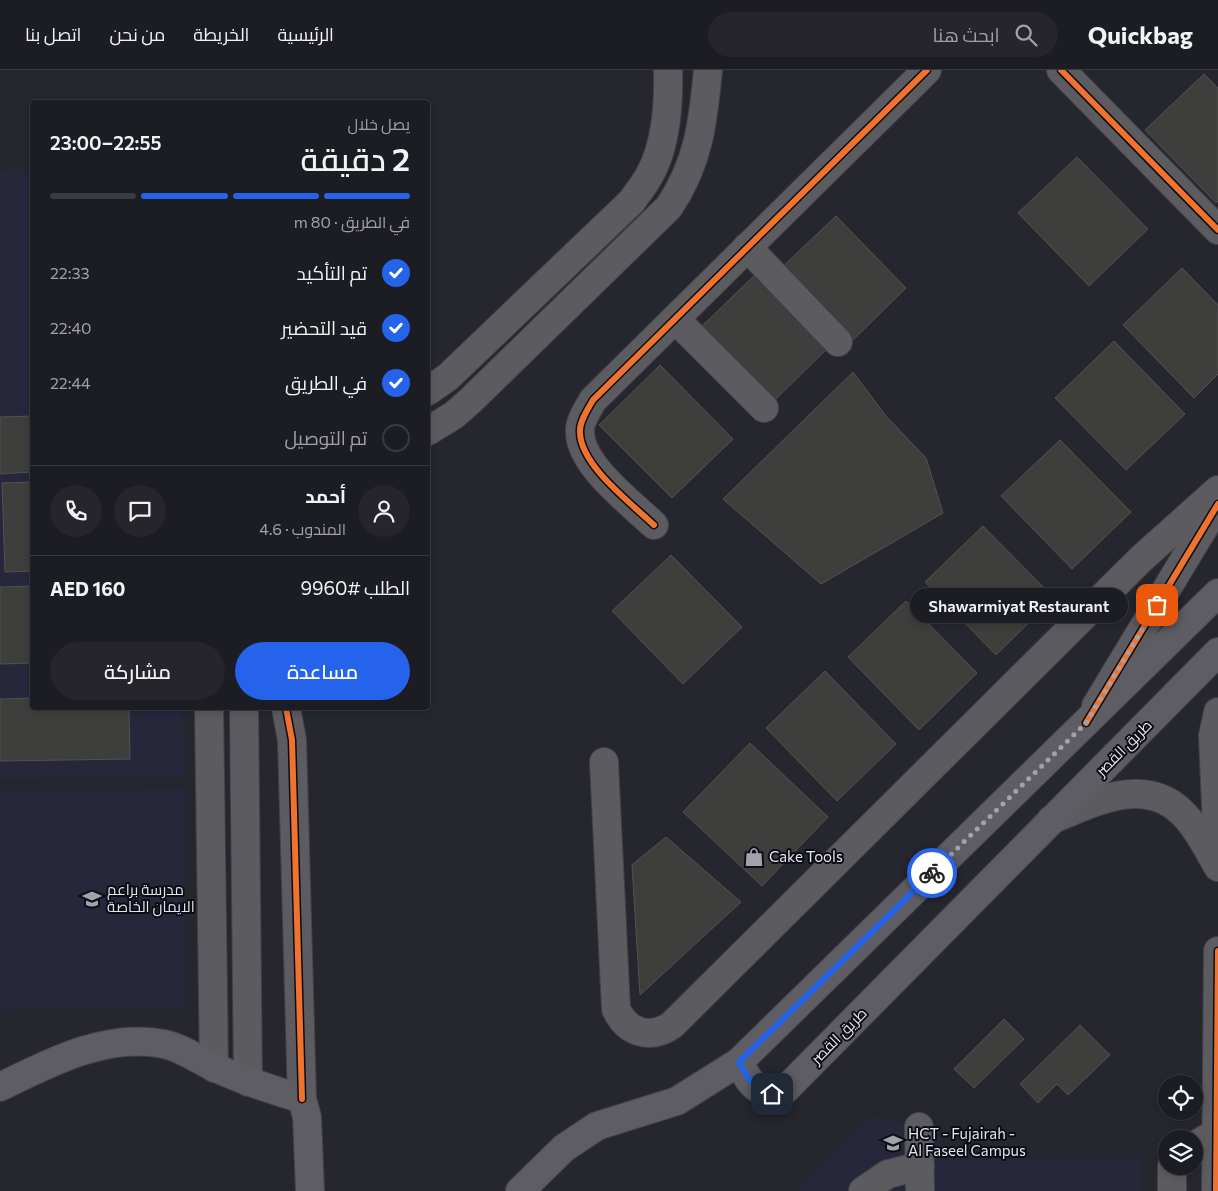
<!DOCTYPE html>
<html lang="ar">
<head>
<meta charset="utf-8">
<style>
	:root { --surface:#1c1c23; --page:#25252b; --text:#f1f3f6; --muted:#a0a1a6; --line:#3a3a41; --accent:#2563eb }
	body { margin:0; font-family:Commissioner,Cairo,sans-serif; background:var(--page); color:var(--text); direction:rtl; height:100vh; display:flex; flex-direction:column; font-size:19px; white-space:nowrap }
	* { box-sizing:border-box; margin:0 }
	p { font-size:16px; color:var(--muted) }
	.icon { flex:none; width:28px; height:28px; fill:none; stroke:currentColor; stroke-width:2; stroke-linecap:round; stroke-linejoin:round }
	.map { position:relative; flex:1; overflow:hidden; direction:ltr }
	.side { position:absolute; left:30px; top:30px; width:400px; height:610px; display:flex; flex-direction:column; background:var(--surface); border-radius:5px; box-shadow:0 2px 8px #0003,0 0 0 1px var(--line); direction:rtl }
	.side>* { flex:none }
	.controls { position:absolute; left:1158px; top:1005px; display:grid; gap:10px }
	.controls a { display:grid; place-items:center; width:45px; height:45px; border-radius:50%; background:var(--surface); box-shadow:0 2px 8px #0003,0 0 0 1px var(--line); font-size:25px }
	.pin { position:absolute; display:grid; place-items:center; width:42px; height:42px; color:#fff; margin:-21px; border-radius:10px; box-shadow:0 2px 8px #0006 }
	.courier { position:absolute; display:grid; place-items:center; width:50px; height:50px; margin:-25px; border:4px solid #2563eb; border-radius:50%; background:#fff; color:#222; box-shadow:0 1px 6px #0007 }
	.bubble { position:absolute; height:35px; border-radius:18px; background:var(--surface); box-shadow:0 2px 8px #0003,0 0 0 1px var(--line); font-size:16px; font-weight:600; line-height:35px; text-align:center; direction:rtl }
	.overview em { font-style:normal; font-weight:600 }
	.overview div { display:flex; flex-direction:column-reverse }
	.overview { display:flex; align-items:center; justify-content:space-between; height:85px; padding:0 20px }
	h1 { font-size:32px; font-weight:600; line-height:38px }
	.bar { display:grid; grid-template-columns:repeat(4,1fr); gap:8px 5px; align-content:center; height:60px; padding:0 20px }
	.bar i { height:6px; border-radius:4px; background:var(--line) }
	.bar .active { background:var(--accent) }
	.bar p { grid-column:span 4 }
	.line { display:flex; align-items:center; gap:12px; padding:0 20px; border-top:1px solid var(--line) }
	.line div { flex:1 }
	.round { display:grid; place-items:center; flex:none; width:52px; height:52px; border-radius:26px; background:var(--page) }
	ol { padding:0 20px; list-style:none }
	li { display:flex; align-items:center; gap:15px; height:55px }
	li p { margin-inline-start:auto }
	li .icon { padding:5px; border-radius:50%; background:var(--accent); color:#fff; stroke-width:4 }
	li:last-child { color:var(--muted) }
	li i { width:28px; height:28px; border:2px solid var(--line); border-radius:50% }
	.action { display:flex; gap:10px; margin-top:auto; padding:10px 20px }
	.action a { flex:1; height:58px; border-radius:30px; background:var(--accent); color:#fff; font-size:20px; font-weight:600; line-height:58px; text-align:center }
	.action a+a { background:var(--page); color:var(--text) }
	header { display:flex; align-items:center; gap:30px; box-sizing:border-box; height:70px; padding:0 25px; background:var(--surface); border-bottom:1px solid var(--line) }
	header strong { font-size:24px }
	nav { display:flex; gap:28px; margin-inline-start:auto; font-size:18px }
	.search { width:350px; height:45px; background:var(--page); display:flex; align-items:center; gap:12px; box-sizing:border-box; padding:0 18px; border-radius:28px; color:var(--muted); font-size:19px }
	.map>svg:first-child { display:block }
	.built { fill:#26273b }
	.building { fill:#3e3e3c; stroke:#525254 }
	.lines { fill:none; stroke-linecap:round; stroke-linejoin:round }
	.minor-casing { stroke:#414249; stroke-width:30 }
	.major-casing { stroke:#414249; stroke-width:30 }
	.minor { stroke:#5c5c60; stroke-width:28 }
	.major { stroke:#5d5d63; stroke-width:28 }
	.cycleway-casing { stroke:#0c0d14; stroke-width:9 }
	.cycleway { stroke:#ef722f; stroke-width:6 }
	.done { stroke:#a2a2ad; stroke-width:5; stroke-dasharray:0 9 }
	.route { stroke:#2563eb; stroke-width:6 }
	.labels { text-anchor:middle; stroke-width:4; stroke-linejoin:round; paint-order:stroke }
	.street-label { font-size:15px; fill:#e4e5f1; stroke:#0c0d14 }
	.poi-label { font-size:15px; fill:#e4e5f1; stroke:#0c0d14; text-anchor:start }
</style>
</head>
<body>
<header>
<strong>Quickbag</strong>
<div class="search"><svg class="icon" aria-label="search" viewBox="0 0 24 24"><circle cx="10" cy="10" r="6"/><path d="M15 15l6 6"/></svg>ابحث هنا</div>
<nav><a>الرئيسية</a><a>الخريطة</a><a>من نحن</a><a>اتصل بنا</a></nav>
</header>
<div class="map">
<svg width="1218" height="1121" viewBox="0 0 1218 1121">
	<rect width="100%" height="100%" fill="#26262f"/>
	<path class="built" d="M32 99V638H182L184 707 0 709V100Z
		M186 719 184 937 0 940V721Z
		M875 1046 919 1057 939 1054V1091L1142 1089V1121H798Z"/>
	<path class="building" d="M1204 4 1218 18V131L1216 133 1145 60Z
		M1077 87 1148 159 1089 216 1018 143Z
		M836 146 906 218 848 275 777 202Z
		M1182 198 1218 235V304L1194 328 1123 255Z
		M761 199 834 272 773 332 700 258Z
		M1114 271 1185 344 1126 400 1055 328Z
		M660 295 733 369 672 428 599 355Z
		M853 302 886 346 926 388 943 443 821 514 723 429Z
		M32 346V402L0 404V347Z
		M1060 370 1131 442 1072 499 1001 426Z
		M32 412V501L5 502 2 413Z
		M983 456 1054 528 996 585 925 512Z
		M671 485 742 557 683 614 612 541Z
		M32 516V593L0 594V517Z
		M906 531 977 603 919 660 848 587Z
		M825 601 896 674 837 731 766 658Z
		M32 628V638H129L130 689 0 691V629Z
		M750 673 828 747 762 816 683 742Z
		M666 767 741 832 640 925 632 795Z
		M1004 949 1024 969 974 1018 954 999Z
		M1080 955 1110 985 1068 1025 1057 1014 1038 1033 1020 1014Z"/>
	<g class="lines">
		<g class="minor-casing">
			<path id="minor" d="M1061 0 1218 160
				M747 177 838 272
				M675 249 764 338
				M428 321 448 307 632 131C638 122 645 114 650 104 666 76 669 32 668 0
				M428 361 454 345 470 331 669 137C699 92 703 52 708 0
				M654 455C631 433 580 395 580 362 579 352 588 339 593 330L927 0
				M1096 636 1218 434
				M209 638 214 998
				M244 638 248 1012
				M286 638 292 670 302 1029
				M1218 642 1213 666 1218 781
				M604 692 616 939C627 963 650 970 672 955L1142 488 1218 420
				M1051 750C1095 732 1149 702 1188 749 1200 763 1209 781 1218 797
				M919 1057 920 1121
				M1194 1076 1216 1063
				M863 1121 888 1104 920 1096
				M1172 1121V1096
				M1216 1121 1218 881"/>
		</g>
		<g class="major-casing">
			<path id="major" d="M1218 523 739 992C750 1014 757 1026 783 1022L1218 582
				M0 1017C49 993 107 962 164 974 183 978 198 990 216 998 244 1011 273 1020 302 1029L307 1047 310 1121
				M520 1121 564 1078 597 1056 677 1031 739 992"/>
		</g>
		<use href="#minor" class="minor"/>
		<use href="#major" class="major"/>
		<g class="cycleway-casing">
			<path id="cycleway" d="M1061 0 1218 160
				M654 455C631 433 580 395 580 362 579 352 588 339 593 330L927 0
				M286 638 292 670 302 1029
				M1086 653 1218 434
				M1216 1121 1218 881"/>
		</g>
		<use href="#cycleway" class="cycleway"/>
	</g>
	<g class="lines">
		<path class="done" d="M932 803 1086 653 1157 535"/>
		<path class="route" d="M772 1024C753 1019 748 1009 739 992L932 803"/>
	</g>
	<defs>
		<g id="shop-bare" transform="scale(1.5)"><path d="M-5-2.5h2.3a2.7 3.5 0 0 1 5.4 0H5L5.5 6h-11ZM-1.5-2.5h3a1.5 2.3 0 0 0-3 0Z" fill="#a2a2ad" stroke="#0c0d14" stroke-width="2.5" paint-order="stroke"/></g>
		<g id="school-bare" transform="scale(1.5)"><path d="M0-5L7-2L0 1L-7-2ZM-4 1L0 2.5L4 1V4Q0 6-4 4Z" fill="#a2a2ad" stroke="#0c0d14" stroke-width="2.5" paint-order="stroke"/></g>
		<g id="university-bare" transform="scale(1.5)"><path d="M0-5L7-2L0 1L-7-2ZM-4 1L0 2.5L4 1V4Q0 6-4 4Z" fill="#a2a2ad" stroke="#0c0d14" stroke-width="2.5" paint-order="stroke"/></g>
	</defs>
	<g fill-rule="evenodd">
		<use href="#shop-bare" x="754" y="787"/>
		<use href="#school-bare" x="92" y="829"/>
		<use href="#university-bare" x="893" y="1073"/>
	</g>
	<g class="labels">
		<g class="street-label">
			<text transform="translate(1124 678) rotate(-45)" y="5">طريق القصر</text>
			<text transform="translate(839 966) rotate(-45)" y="5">طريق القصر</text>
		</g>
		<g class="poi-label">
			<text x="769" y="792">Cake Tools</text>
			<text x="107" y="825">مدرسة براعم<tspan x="107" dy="17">الايمان الخاصة</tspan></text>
			<text x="908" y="1069">HCT - Fujairah -<tspan x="908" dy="17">Al Faseel Campus</tspan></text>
		</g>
	</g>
</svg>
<div class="controls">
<a><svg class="icon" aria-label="locate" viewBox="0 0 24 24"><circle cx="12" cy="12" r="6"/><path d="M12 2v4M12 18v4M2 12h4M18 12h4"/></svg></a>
<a><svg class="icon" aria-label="layers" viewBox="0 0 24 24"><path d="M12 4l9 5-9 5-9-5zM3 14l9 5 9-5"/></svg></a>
</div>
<div class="pin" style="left:1157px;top:535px;background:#ea580c"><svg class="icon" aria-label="bag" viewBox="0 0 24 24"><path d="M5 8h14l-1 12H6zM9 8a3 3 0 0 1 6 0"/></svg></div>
<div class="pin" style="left:772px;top:1024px;background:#1f2937"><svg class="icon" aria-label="home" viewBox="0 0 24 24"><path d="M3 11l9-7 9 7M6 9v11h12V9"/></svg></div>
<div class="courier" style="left:932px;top:803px"><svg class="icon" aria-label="bike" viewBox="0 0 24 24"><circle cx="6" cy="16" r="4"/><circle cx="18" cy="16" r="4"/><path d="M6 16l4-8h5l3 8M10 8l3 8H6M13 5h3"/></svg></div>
<div class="bubble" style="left:910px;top:518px;width:218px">Shawarmiyat Restaurant</div>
<section class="side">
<div class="overview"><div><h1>2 دقيقة</h1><p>يصل خلال</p></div><em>22:55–23:00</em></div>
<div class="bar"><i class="active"></i><i class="active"></i><i class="active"></i><i></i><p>في الطريق · 80 m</p></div>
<ol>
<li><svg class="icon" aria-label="check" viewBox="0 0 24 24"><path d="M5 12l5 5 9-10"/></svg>تم التأكيد<p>22:33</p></li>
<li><svg class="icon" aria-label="check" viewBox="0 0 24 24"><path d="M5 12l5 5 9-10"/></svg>قيد التحضير<p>22:40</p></li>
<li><svg class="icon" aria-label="check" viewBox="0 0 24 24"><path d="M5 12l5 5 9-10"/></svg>في الطريق<p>22:44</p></li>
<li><i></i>تم التوصيل</li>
</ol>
<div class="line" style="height:90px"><a class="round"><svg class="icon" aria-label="person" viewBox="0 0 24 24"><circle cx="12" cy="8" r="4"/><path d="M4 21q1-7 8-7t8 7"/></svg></a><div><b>أحمد</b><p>المندوب · 4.6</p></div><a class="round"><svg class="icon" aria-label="chat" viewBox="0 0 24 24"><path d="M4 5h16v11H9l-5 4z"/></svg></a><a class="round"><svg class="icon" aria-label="phone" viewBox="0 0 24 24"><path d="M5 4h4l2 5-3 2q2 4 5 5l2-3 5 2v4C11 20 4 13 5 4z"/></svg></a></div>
<div class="line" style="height:65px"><div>الطلب #9960</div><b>AED 160</b></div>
<div class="action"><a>مساعدة</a><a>مشاركة</a></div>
</section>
</div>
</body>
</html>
